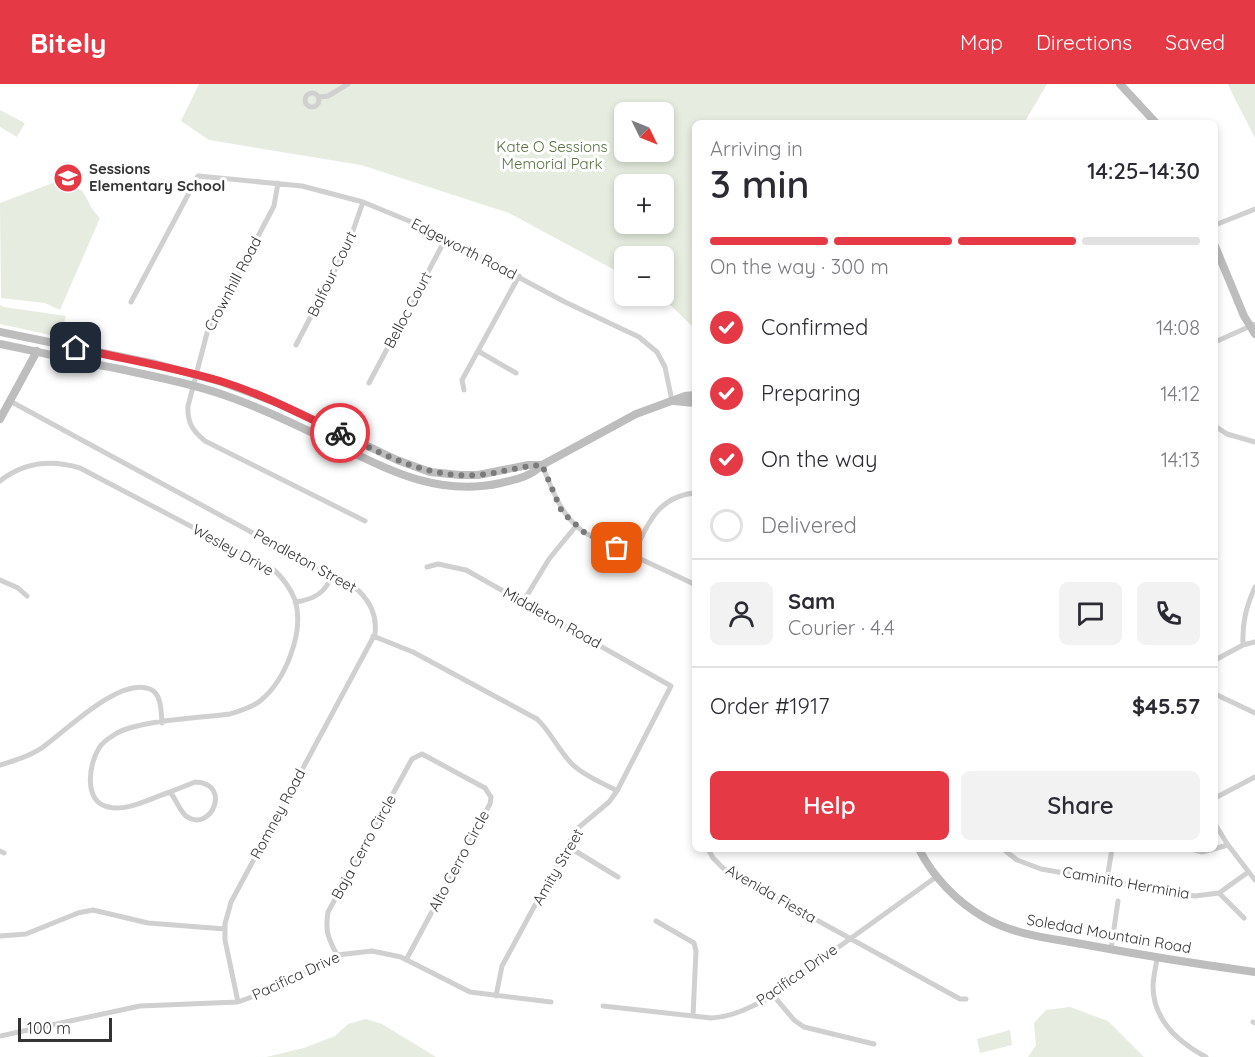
<!DOCTYPE html>
<html lang="en">
<head>
<meta charset="utf-8">
<style>
	:root { --surface:#fff; --page:#f2f2f3; --text:#2b2b33; --muted:#7c7c81; --line:#e1e1e2; --accent:#e63946 }
	body { margin:0; font-family:Quicksand,sans-serif; background:var(--page); color:var(--text); height:100vh; display:flex; flex-direction:column; font-size:22px; white-space:nowrap }
	* { box-sizing:border-box; margin:0 }
	p { font-size:20px; color:var(--muted) }
	.icon { flex:none; width:33px; height:33px; fill:none; stroke:currentColor; stroke-width:2; stroke-linecap:round; stroke-linejoin:round }
	.map { position:relative; flex:1; overflow:hidden }
	.details { position:absolute; left:692px; top:36px; width:526px; height:732px; display:flex; flex-direction:column; background:var(--surface); border-radius:9px; box-shadow:0 3px 9px #0003 }
	.details>* { flex:none }
	.needle { width:39px; rotate:133deg }
	.fabs { position:absolute; left:614px; top:18px; display:grid; gap:12px }
	.fabs a { display:grid; place-items:center; width:60px; height:60px; border-radius:9px; background:var(--surface); box-shadow:0 3px 9px #0003; font-size:30px }
	.scale { position:absolute; left:18px; bottom:15px; width:94px; box-sizing:border-box; padding-left:6px; border:3px solid #333; border-top:0; font-size:16px; line-height:21px; white-space:nowrap; color:#333; -webkit-text-stroke:4px #fff; paint-order:stroke }
	.pin { position:absolute; display:grid; place-items:center; width:51px; height:51px; color:#fff; margin:-26px; border-radius:12px; box-shadow:0 3px 9px #0006 }
	.courier { position:absolute; display:grid; place-items:center; width:60px; height:60px; margin:-30px; border:4px solid #e63946; border-radius:50%; background:#fff; color:#222; box-shadow:0 2px 8px #0007 }
	.summary em { font-style:normal; font-weight:600 }
	.summary div { display:flex; flex-direction:column-reverse }
	.summary { display:flex; align-items:center; justify-content:space-between; height:102px; padding:0 18px }
	h1 { font-size:39px; font-weight:600; line-height:45px }
	.bar { display:grid; grid-template-columns:repeat(4,1fr); gap:9px 6px; align-content:center; height:72px; padding:0 18px }
	.bar i { height:8px; border-radius:4px; background:var(--line) }
	.bar .active { background:var(--accent) }
	.bar p { grid-column:span 4 }
	.line { display:flex; align-items:center; gap:15px; padding:0 18px; border-top:2px solid var(--line) }
	.line div { flex:1 }
	.round { display:grid; place-items:center; flex:none; width:63px; height:63px; border-radius:9px; background:var(--page) }
	ol { padding:0 18px; list-style:none }
	li { display:flex; align-items:center; gap:18px; height:66px }
	li p { margin-inline-start:auto }
	li .icon { padding:6px; border-radius:50%; background:var(--accent); color:#fff; stroke-width:4 }
	li:last-child { color:var(--muted) }
	li i { width:33px; height:33px; border:3px solid var(--line); border-radius:50% }
	.cta { display:flex; gap:12px; margin-top:auto; padding:12px 18px }
	.cta a { flex:1; height:69px; border-radius:9px; background:var(--accent); color:#fff; font-size:24px; font-weight:600; line-height:69px; text-align:center }
	.cta a+a { background:var(--page); color:var(--text) }
	header { display:flex; align-items:center; gap:36px; box-sizing:border-box; height:84px; padding:0 30px; background:var(--accent); color:#fff }
	header strong { font-size:28px }
	nav { display:flex; gap:33px; margin-inline-start:auto; font-size:21px }
	.map>svg:first-child { display:block }
	.green { fill:#e6ecdf; fill-rule:evenodd }
	.lines { fill:none; stroke-linecap:round; stroke-linejoin:round }
	.street { stroke:#d0d0d0; stroke-width:5 }
	.secondary { stroke:#bdbdbd; stroke-width:8 }
	.done { stroke:#7a7a7a; stroke-width:6; stroke-dasharray:0 10.8 }
	.route { stroke:#e63946; stroke-width:8 }
	.labels { text-anchor:middle; stroke-width:6; stroke-linejoin:round; paint-order:stroke }
	.park-label { font-size:15px; fill:#56703f; stroke:#fff }
	.poi-label { font-size:15px; font-weight:bold; fill:#333; stroke:#fff; text-anchor:start }
	.street-label { font-size:15px; fill:#333; stroke:#fff }
</style>
</head>
<body>
<header>
<strong>Bitely</strong>
<nav><a>Map</a><a>Directions</a><a>Saved</a></nav>
</header>
<div class="map">
<svg width="1255" height="973" viewBox="0 0 1255 973">
	<rect width="100%" height="100%" fill="#fff"/>
	<path class="green" d="M199 0H1047L1024 39H694V244L661 212H663V172H624V191L509 129 361 81 209 56 181 37ZM624 28H663V68H624ZM624 100H663V140H624Z
		M1228 0H1255V54L1229 3Z
		M0 26 25 39 17 53 0 43Z
		M61 96C93 106 81 115 100 134L60 226 45 219 1 214 0 119Z
		M0 221 4 223 66 232 59 253 0 240Z
		M1070 923 1108 937 1144 973H1028L1036 961 1034 939 1046 926Z
		M366 935 382 940 436 973H266L304 964 335 952 348 940Z
		M1010 946 1012 961 980 969 977 955Z"/>
	<g class="lines">
		<path class="street" d="M305 16a7 7 0 1 1 14 0a7 7 0 1 1-14 0Z
			M319 13 328 12 348 0
			M278 99 274 122 207 249 188 322C187 339 193 347 205 357L365 437
			M1215 141 1255 125
			M131 218 198 92 302 102 363 118 426 144 565 218 639 253 657 268 665 283 672 317
			M1215 258 1255 240
			M296 261 348 161 363 118
			M478 267 516 289
			M369 299 446 154
			M464 306 462 296 519 192
			M10 317 358 506C371 519 377 532 375 550L231 818 225 840V856L238 918
			M1215 342 1227 350 1255 358
			M542 381C554 409 560 431 585 449L694 500
			M0 397C24 378 50 375 80 384L274 486C282 493 291 505 295 516 305 548 285 597 260 617 251 624 240 627 230 630 200 634 142 636 117 649 111 653 103 657 99 664 89 680 83 717 108 723 127 728 151 714 170 708
			M633 471C647 441 657 413 694 409
			M427 483 438 480 466 486 671 602 617 707 609 718 578 744 567 762 502 882 496 912
			M0 496 18 504 27 512
			M295 518C313 516 326 509 332 491
			M523 518 549 475 576 442
			M373 552 413 568 537 635C551 648 558 666 572 680 584 692 603 699 617 707
			M1243 561C1242 539 1246 523 1255 503
			M1215 576 1243 561 1255 558
			M1215 610 1255 629
			M0 681C14 677 31 672 43 663 67 646 119 593 150 605 162 610 161 628 162 639
			M195 698C233 699 211 750 186 732 179 726 176 715 170 708Z
			M1215 714 1255 693
			M1215 740 1228 761 1255 796
			M567 762 618 793
			M708 765 713 774 724 785 960 915H966
			M1003 765 1017 776 1041 785 1195 812 1219 809 1247 789
			M1191 765 1202 768 1228 761
			M0 767 4 769
			M1107 795 1112 765
			M1219 809 1244 834
			M656 837 694 859 696 867 693 932
			M0 852 26 850 78 829 93 826 148 839 225 845
			M1111 865 1118 817
			M337 871C328 854 325 847 328 828L412 675 422 670 485 704 491 713 490 720 406 876
			M1157 874C1156 883 1153 893 1153 902 1153 935 1178 958 1206 973
			M773 911 794 936 804 943 874 960
			M603 922 711 934C731 933 747 925 765 916L936 793
			M1253 938 1255 939
			M0 952 140 922 238 918 271 906 337 871 372 867 401 873 470 908 551 918"/>
		<path class="secondary" d="M1120 0 1156 39
			M1215 162 1244 232 1255 250
			M0 248 156 280 222 298 273 317 397 376 430 388 460 391H478L528 381H542
			M0 260C39 268 77 277 115 284 151 292 187 298 221 310 260 323 297 341 333 359 389 386 437 413 501 399 517 395 530 393 542 381L636 330 685 312 694 311
			M674 317 694 319
			M0 335 37 267
			M919 765C933 793 957 818 985 834 1015 851 1049 854 1082 860 1140 871 1197 880 1255 888"/>
	</g>
	<g class="lines">
		<path class="done" d="M340 349C384 371 428 395 479 391 500 389 520 382 542 381L562 428 585 449 617 464"/>
		<path class="route" d="M76 264C124 275 173 283 220 297 262 310 301 330 340 349"/>
	</g>
	<defs>
		<g id="school-disc" transform="scale(1.5)"><circle r="9.5" fill="#e63946" stroke="#fff"/><path d="M0-5L7-2L0 1L-7-2ZM-4 1L0 2.5L4 1V4Q0 6-4 4Z" fill="#fff"/></g>
	</defs>
	<g fill-rule="evenodd">
		<use href="#school-disc" x="68" y="94"/>
	</g>
	<g class="labels">
		<g class="park-label">
			<text x="552" y="68">Kate O Sessions<tspan x="552" dy="17">Memorial Park</tspan></text>
		</g>
		<g class="poi-label">
			<text x="89" y="90">Sessions<tspan x="89" dy="17">Elementary School</tspan></text>
		</g>
		<g class="street-label">
			<text transform="translate(464 165) rotate(27)" y="5">Edgeworth Road</text>
			<text transform="translate(332 190) rotate(-64)" y="5">Balfour Court</text>
			<text transform="translate(233 200) rotate(-62)" y="5">Crownhill Road</text>
			<text transform="translate(408 226) rotate(-62)" y="5">Belloc Court</text>
			<text transform="translate(233 466) rotate(29)" y="5">Wesley Drive</text>
			<text transform="translate(305 477) rotate(29)" y="5">Pendleton Street</text>
			<text transform="translate(552 534) rotate(29)" y="5">Middleton Road</text>
			<text transform="translate(278 730) rotate(-62)" y="5">Romney Road</text>
			<text transform="translate(364 763) rotate(-61)" y="5">Baja Cerro Circle</text>
			<text transform="translate(459 777) rotate(-62)" y="5">Alto Cerro Circle</text>
			<text transform="translate(558 783) rotate(-60)" y="5">Amity Street</text>
			<text transform="translate(1126 799) rotate(10)" y="5">Caminito Herminia</text>
			<text transform="translate(771 810) rotate(30)" y="5">Avenida Fiesta</text>
			<text transform="translate(1109 850) rotate(10)" y="5">Soledad Mountain Road</text>
			<text transform="translate(797 891) rotate(-35)" y="5">Pacifica Drive</text>
			<text transform="translate(296 892) rotate(-25)" y="5">Pacifica Drive</text>
		</g>
	</g>
</svg>
<div class="fabs">
<a><svg class="needle" viewBox="-14 -14 28 28"><path d="M0-13l5 13h-10z" fill="#e53935"/><path d="M0 13l5-13h-10z" fill="#7c7c81"/></svg></a>
<a>+</a>
<a>−</a>
</div>
<div class="scale">100 m</div>
<div class="pin" style="left:617px;top:464px;background:#ea580c"><svg class="icon" aria-label="bag" viewBox="0 0 24 24"><path d="M5 8h14l-1 12H6zM9 8a3 3 0 0 1 6 0"/></svg></div>
<div class="pin" style="left:76px;top:264px;background:#1f2937"><svg class="icon" aria-label="home" viewBox="0 0 24 24"><path d="M3 11l9-7 9 7M6 9v11h12V9"/></svg></div>
<div class="courier" style="left:340px;top:349px"><svg class="icon" aria-label="bike" viewBox="0 0 24 24"><circle cx="6" cy="16" r="4"/><circle cx="18" cy="16" r="4"/><path d="M6 16l4-8h5l3 8M10 8l3 8H6M13 5h3"/></svg></div>
<section class="details">
<div class="summary"><div><h1>3 min</h1><p>Arriving in</p></div><em>14:25–14:30</em></div>
<div class="bar"><i class="active"></i><i class="active"></i><i class="active"></i><i></i><p>On the way · 300 m</p></div>
<ol>
<li><svg class="icon" aria-label="check" viewBox="0 0 24 24"><path d="M5 12l5 5 9-10"/></svg>Confirmed<p>14:08</p></li>
<li><svg class="icon" aria-label="check" viewBox="0 0 24 24"><path d="M5 12l5 5 9-10"/></svg>Preparing<p>14:12</p></li>
<li><svg class="icon" aria-label="check" viewBox="0 0 24 24"><path d="M5 12l5 5 9-10"/></svg>On the way<p>14:13</p></li>
<li><i></i>Delivered</li>
</ol>
<div class="line" style="height:108px"><a class="round"><svg class="icon" aria-label="person" viewBox="0 0 24 24"><circle cx="12" cy="8" r="4"/><path d="M4 21q1-7 8-7t8 7"/></svg></a><div><b>Sam</b><p>Courier · 4.4</p></div><a class="round"><svg class="icon" aria-label="chat" viewBox="0 0 24 24"><path d="M4 5h16v11H9l-5 4z"/></svg></a><a class="round"><svg class="icon" aria-label="phone" viewBox="0 0 24 24"><path d="M5 4h4l2 5-3 2q2 4 5 5l2-3 5 2v4C11 20 4 13 5 4z"/></svg></a></div>
<div class="line" style="height:78px"><div>Order #1917</div><b>$45.57</b></div>
<div class="cta"><a>Help</a><a>Share</a></div>
</section>
</div>
</body>
</html>
